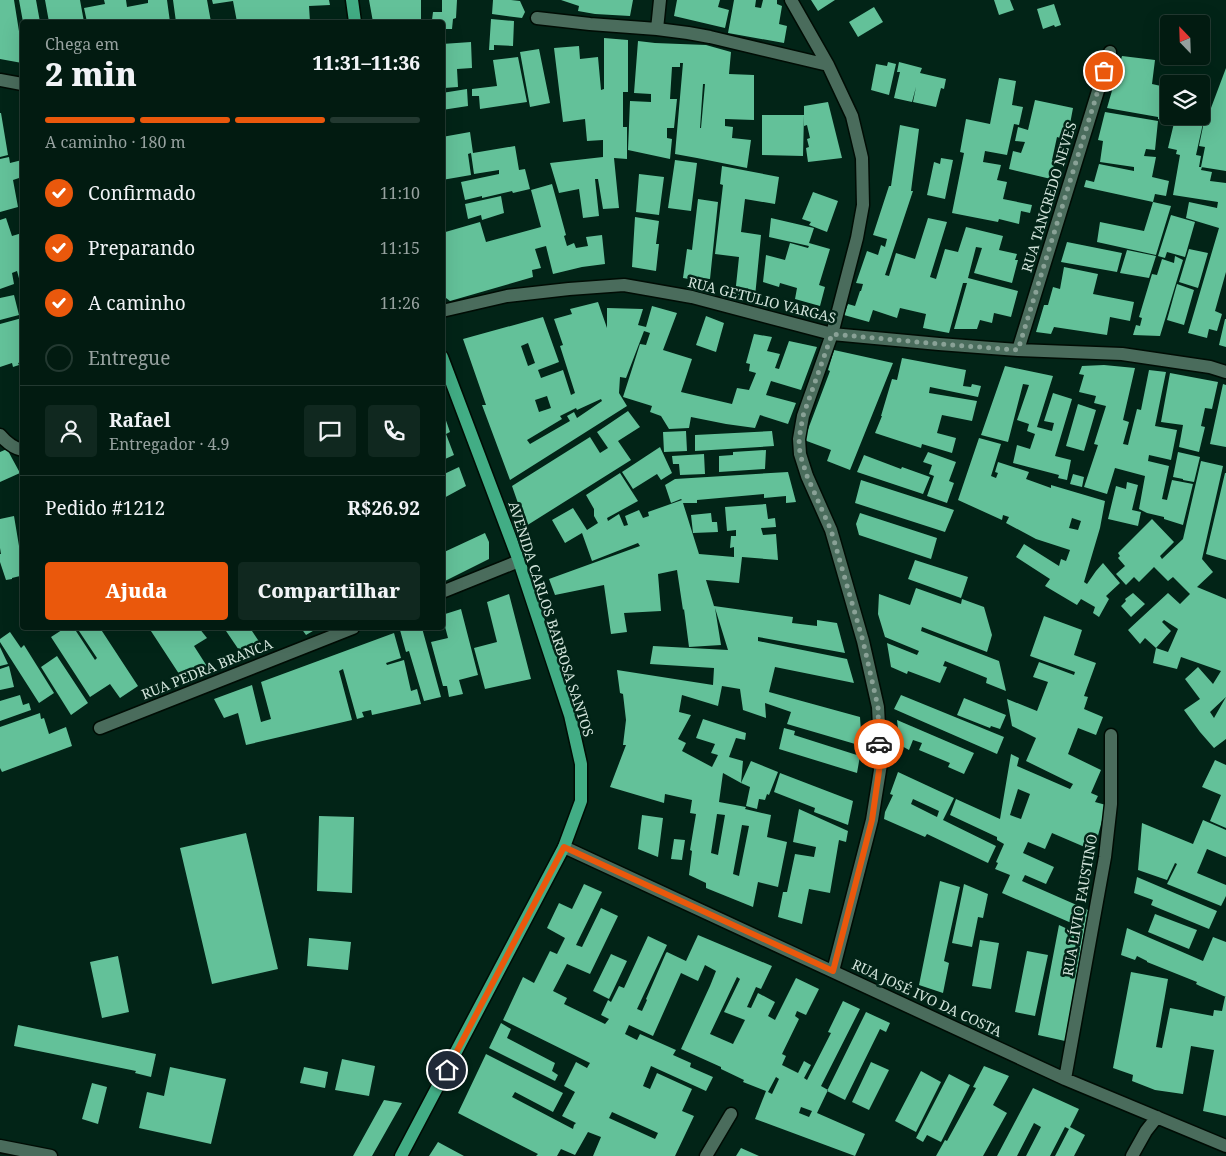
<!DOCTYPE html>
<html lang="pt">
<head>
<meta charset="utf-8">
<style>
	:root { --surface:#021b11; --page:#10281f; --text:#f1f3f6; --muted:#96a19f; --line:#233931; --accent:#ea580c }
	body { margin:0; font-family:"Noto Serif",serif; background:var(--page); color:var(--text); height:100vh; display:flex; flex-direction:column; font-size:19px; white-space:nowrap }
	* { box-sizing:border-box; margin:0 }
	p { font-size:16px; color:var(--muted) }
	.icon { flex:none; width:28px; height:28px; fill:none; stroke:currentColor; stroke-width:2; stroke-linecap:round; stroke-linejoin:round }
	.map { position:relative; flex:1; overflow:hidden }
	.sheet { position:absolute; left:20px; top:20px; width:425px; height:610px; display:flex; flex-direction:column; background:var(--surface); border-radius:5px; box-shadow:0 5px 20px #0002,0 0 0 1px var(--line) }
	.sheet>* { flex:none }
	.needle { width:32px; rotate:337deg }
	.buttons { position:absolute; left:1160px; top:15px; display:grid; gap:10px }
	.buttons a { display:grid; place-items:center; width:50px; height:50px; border-radius:5px; background:var(--surface); box-shadow:0 5px 20px #0002,0 0 0 1px var(--line); font-size:25px }
	.pin { position:absolute; display:grid; place-items:center; width:42px; height:42px; color:#fff; margin:-21px; border:2px solid #fff; border-radius:50%; box-shadow:0 1px 5px #0007 }
	.courier { position:absolute; display:grid; place-items:center; width:50px; height:50px; margin:-25px; border:4px solid #ea580c; border-radius:50%; background:#fff; color:#222; box-shadow:0 1px 6px #0007 }
	.head em { font-style:normal; font-weight:800 }
	.head div { display:flex; flex-direction:column-reverse }
	.head { display:flex; align-items:center; justify-content:space-between; height:85px; padding:0 25px }
	h1 { font-size:32px; font-weight:800; line-height:38px }
	.bar { display:grid; grid-template-columns:repeat(4,1fr); gap:8px 5px; align-content:center; height:60px; padding:0 25px }
	.bar i { height:6px; border-radius:4px; background:var(--line) }
	.bar .on { background:var(--accent) }
	.bar p { grid-column:span 4 }
	.line { display:flex; align-items:center; gap:12px; padding:0 25px; border-top:1px solid var(--line) }
	.line div { flex:1 }
	.round { display:grid; place-items:center; flex:none; width:52px; height:52px; border-radius:5px; background:var(--page) }
	ol { padding:0 25px; list-style:none }
	li { display:flex; align-items:center; gap:15px; height:55px }
	li p { margin-inline-start:auto }
	li .icon { padding:5px; border-radius:50%; background:var(--accent); color:#fff; stroke-width:4 }
	li:last-child { color:var(--muted) }
	li i { width:28px; height:28px; border:2px solid var(--line); border-radius:50% }
	.primary-button { display:flex; gap:10px; margin-top:auto; padding:10px 25px }
	.primary-button a { flex:1; height:58px; border-radius:5px; background:var(--accent); color:#fff; font-size:20px; font-weight:800; line-height:58px; text-align:center }
	.primary-button a+a { background:var(--page); color:var(--text) }
	.map>svg:first-child { display:block }
	.building { fill:#63c199; fill-rule:evenodd }
	.lines { fill:none; stroke-linecap:round; stroke-linejoin:round }
	.minor-casing { stroke:#000c04; stroke-width:15 }
	.major-casing { stroke:#000c04; stroke-width:15 }
	.minor { stroke:#4a6c5c; stroke-width:12 }
	.major { stroke:#42ad85; stroke-width:12 }
	.done { stroke:#89a196; stroke-width:5; stroke-dasharray:0 9 }
	.route { stroke:#ea580c; stroke-width:6 }
	.labels { text-anchor:middle; stroke-width:5; stroke-linejoin:round; paint-order:stroke }
	.street-label { font-size:14px; fill:#d2e4db; stroke:#022417 }
</style>
</head>
<body>
<div class="map">
<svg width="1226" height="1156" viewBox="0 0 1226 1156">
	<rect width="100%" height="100%" fill="#022417"/>
	<path class="building" d="M0 0H14L22 50V63L0 59Z
		M19 0H36L40 22H23Z
		M45 0H80L84 22H49Z
		M104 0H126L127 7 148 3V0H167L170 22H87L84 8 105 4Z
		M173 0H207L211 22H176Z
		M212 0H329L330 5 309 6 310 22H237L233 1 213 4Z
		M369 0H421V20H432L433 12H442V0H457L456 18 453 19 452 29H442V22H373Z
		M493 0H511L520 1 525 12 522 18 492 14Z
		M561 0H633L630 16 595 14 578 11 579 6Z
		M677 0H720L718 7 729 10 725 28 674 16Z
		M734 0H756L755 7 761 8 763 0H777V4L782 6 779 24 787 26 784 43 728 33Z
		M811 0H835L818 11Z
		M994 0H1010L1014 10 999 15Z
		M1054 4 1061 25 1055 27 1054 25 1043 29 1037 9Z
		M874 7 883 22 858 37 849 22Z
		M491 19 514 21 513 46 494 45V50H489Z
		M604 38 628 40V92H623V127H627V159L614 158 619 208 603 209 598 179H595L599 216 583 218 579 189 559 193 550 163 603 157V140L587 141 585 119 563 122 554 48 579 46 580 59 598 57 601 90 604 89Z
		M638 41 655 43 706 45 731 52 729 74 754 75V120L725 119V126L733 127 732 138 751 140 747 168 697 158 675 154 683 63H680V67H672L670 99H677L674 128H667V138L672 139 670 159 628 150 630 101 651 102V94L634 93ZM703 84H705L701 128H700Z
		M471 42 472 68 457 69 458 87 444 88V86H442V44Z
		M539 49 550 103 530 107 520 52Z
		M1122 56 1155 60 1152 84 1161 86 1159 106 1165 107 1169 97V116H1201V103L1207 105 1196 155 1201 156 1199 167H1202L1201 170 1212 172 1210 181 1226 183V272L1215 311 1222 314 1217 331 1209 329 1207 338 1188 333 1219 228 1186 218 1189 202 1217 208 1218 202 1173 195 1180 155 1176 154 1177 150 1168 148 1174 123 1158 119V117L1107 108Z
		M518 57 527 102 480 109 479 96H472V89L497 86 493 60Z
		M888 62 896 64 889 95 871 90 876 64 887 66Z
		M899 62 922 68 920 73 946 79 944 89 941 88 936 107 913 102 916 87 912 102 894 98 900 72H897Z
		M1226 68V171L1201 167 1205 147 1199 146 1207 107 1211 108Z
		M999 78 1016 81 1012 105 1023 107 1019 125 1014 124 1007 155 985 151 983 162 1001 165 997 180 1007 182 1003 199 1032 205 1030 213 1021 211 1019 224 999 219 998 222 952 213 964 153 960 152 966 119 990 124Z
		M467 89 468 106 442 110V93Z
		M1035 100 1073 108 1067 140 1057 137 1052 160H1055L1051 179 1009 169 1013 151 1021 153 1025 142 1015 141 1018 127 1028 130Z
		M828 102 842 158 808 162 806 148 809 147 807 139 810 138 807 125 804 126V106Z
		M1105 112 1158 121 1155 150 1146 149 1144 156 1156 157 1152 177 1169 181 1166 196 1155 194 1153 202 1084 187 1086 180 1094 182 1099 164 1134 171V167L1100 162 1103 141 1098 140Z
		M0 113H1L8 155 0 157Z
		M762 115H804L803 156 762 155Z
		M900 125 919 129 911 191H913L885 275 889 276 896 253 915 259 928 218 947 222 930 277 936 279 945 249 958 252 966 227 1003 236 999 250 1017 254 1015 260H1018L1012 283 974 273 982 248 976 247 968 278 1018 291 1011 317 994 313 992 323 980 320 977 329H954L967 283H963L949 333 923 328 926 314 900 308 897 318 873 310 869 322 844 315 848 304 855 306 860 291H861L863 284 856 283 867 251 878 255 881 245 885 247 887 239 873 235 889 186H891Z
		M470 132 473 153 515 146 519 170 525 169 530 189 513 193 512 191 482 198V196L465 200 461 182 499 174V170L474 174 471 153 468 154 471 175 442 180V137Z
		M9 157 10 163 22 160V177L13 180 18 207 0 212V159Z
		M941 158 953 160 945 199 927 195 934 162 940 164Z
		M675 160 697 163 691 211 668 208Z
		M722 166 779 177 775 204 745 199 741 232 761 235 755 297 735 295 739 257 715 254 723 185 720 184Z
		M639 174 664 177 659 215 636 212Z
		M552 184 566 235 564 236 567 246 574 243 576 248 588 246 586 237 602 235 605 264 582 267 553 274 546 246 535 249 541 268 532 270 533 277 450 301 442 295V233L480 222 486 242 541 227 531 190Z
		M813 192 838 201 827 232 809 225 811 222 802 219Z
		M501 196 504 213 482 220 481 215 468 219 465 204Z
		M698 199 718 202 710 279 689 277V279L683 278 687 249 692 250Z
		M1153 202 1171 206 1156 255 1097 242 1100 222 1144 231Z
		M1171 215 1195 222 1185 257 1167 252 1165 258 1158 256Z
		M635 217 659 221 656 244H659L656 271 632 267Z
		M6 218 12 236 22 233V289L17 271 12 273 14 284 0 289V220Z
		M771 218 814 228 809 243 830 249 819 285 825 287 820 306 795 299 797 288 780 283 779 287 763 282 766 255 785 260 790 243 808 248 809 246 769 237Z
		M1067 242 1122 253 1117 272 1061 262Z
		M1189 249 1208 253 1198 288 1179 282Z
		M1127 250 1156 256 1149 278 1120 273Z
		M1175 256 1183 260 1160 336 1133 335 1136 325 1140 326 1142 318 1139 317 1152 274 1157 275 1162 259 1174 263Z
		M1064 267 1098 274 1093 294 1134 302 1130 321 1110 317 1107 335 1054 327 1051 334 1036 332 1044 305H1048L1053 287 1060 289Z
		M1177 284 1194 290 1184 325 1167 320Z
		M14 295 19 315 0 320V298Z
		M598 302 607 328V308L643 309 638 325 646 327 652 306 677 313 663 350 692 359 681 392 732 404 737 388 749 390 756 373 749 371 750 364 746 363 754 334 772 337 767 351 780 354 775 368 779 369 789 341 817 347 801 390 771 381 766 395 796 403 788 424 760 415 755 428 726 424 691 417 689 428 669 429 661 416 650 412 652 406 623 397 640 344 646 345 650 333 644 331 626 378 620 377 619 393 627 406 510 480 482 405H486L463 339 543 317 559 362 538 370 541 378 563 370 571 395 575 393 560 346 563 345 554 319 572 314 570 309ZM528 343 535 363 528 366 521 346ZM547 396 551 408 539 412 535 400ZM601 399 602 401 577 418 574 412 567 416 570 421 530 444 527 440 562 419 560 416 576 408 577 410Z
		M706 316 724 323 716 352 696 345Z
		M22 318V362L18 363 19 365 13 367 12 363 0 367V324Z
		M1225 319H1226V347L1219 345Z
		M834 350 893 363 850 470 827 461 831 450 804 440 830 371 828 370Z
		M902 358 966 370 963 386 971 387 972 384 981 386 978 397 930 387 929 393 977 401 972 421 942 415 937 433 956 438 952 453 922 444 921 448 875 433 882 416H881L892 379 897 380Z
		M1104 365 1135 368 1123 420 1129 422 1123 444 1128 445 1137 409 1141 410 1149 370 1166 372 1155 426 1177 430 1171 460 1149 455 1148 461 1169 466 1162 499 1167 500 1172 480 1193 484 1183 525 1164 519V517L1147 513 1139 509 1145 476 1115 468 1107 494 1084 487 1098 445 1094 444 1106 406 1094 403 1096 396 1079 392 1084 375 1079 374 1082 366Z
		M1005 366 1053 376 1037 427 1052 431 1054 423 1044 421 1053 393 1072 399 1055 456 1071 460 1067 480 1058 478 1059 475 1013 463 1017 445 1030 449 1035 434 1027 431 1029 424 1017 420 1029 385 1023 384 1008 442 981 435Z
		M1170 373 1218 382 1212 409 1205 408 1201 426 1205 427 1199 452 1179 447 1183 425 1161 422Z
		M1223 384 1226 385V447L1210 444Z
		M1078 404 1096 410 1084 451 1066 446Z
		M628 411 640 427 618 441 631 460 526 526 512 486 590 437 600 453 608 448 597 432Z
		M443 412 450 432 446 434 454 455 445 459H442Z
		M686 431 687 451 664 452 663 432Z
		M772 431 774 446 695 451V435Z
		M979 438 1001 444 991 476 996 478 998 473 995 472 998 462 1029 472 1026 479 1051 488V485L1105 501 1100 528 1084 582 1087 584 1096 571 1103 563 1120 583 1106 596 1109 599 1099 617 1093 613 1095 607 1081 599 1077 605 1045 586 1050 579 1016 557 1024 544 1059 566 1061 559 1066 561 1070 550 1036 539 1006 523 1009 517 1003 515 1002 520 958 500ZM1072 518 1081 521 1078 530 1069 528Z
		M660 447 672 473 661 480 657 474 633 489 622 472Z
		M7 449 20 473 0 482V452Z
		M766 450 765 469 719 472V456L733 455V452Z
		M928 452 956 462 949 481 954 483 947 503 927 496 934 476 929 474 932 465 923 462Z
		M1178 452 1200 457 1194 482 1183 480V479L1173 477Z
		M704 454 705 474 680 475 679 464H673L672 456Z
		M864 455 901 469 902 467 930 477 923 494 857 472Z
		M1201 461 1223 466 1202 559 1213 572 1197 587 1226 599V739L1214 748 1200 732 1184 710 1200 699 1185 679 1198 667 1213 684 1221 671 1181 657 1177 669 1153 663 1156 648 1168 652 1178 629 1164 620 1162 622 1171 631 1156 648 1145 638 1140 644 1128 630 1168 593 1180 604 1190 594 1173 577 1168 581 1154 567 1139 582 1134 577 1126 585 1116 574 1125 566 1118 558 1120 556 1118 553 1152 519 1174 542 1160 556 1162 559 1183 539ZM1226 697 1214 718 1210 712Z
		M459 467 466 486 442 499V475Z
		M788 472 796 502 786 503V496L764 498V494L697 500V503H683L699 554 734 557V547L730 548 731 536H736V530L727 531 725 507 766 504 768 519 775 518 776 527 761 528 763 535 776 534 778 560 742 557 739 583 706 580 714 606 793 617 792 623 817 626V620L837 623 845 653 758 637V641L847 659 854 683 775 667 769 692 860 717 862 746 787 724 791 712 765 703 766 718 743 710 740 689 722 686 718 706 682 695 679 712 691 715 678 739 686 743 682 751 712 767 718 755 711 753 715 744 696 738 703 719 746 733 745 740 736 738 729 757 743 761 741 783 723 773 719 802 746 807 745 809 771 815 767 837 787 842 778 887 758 882 753 907 706 888V883L689 875 692 851 690 850 696 814 690 813 692 800 665 794 664 803 610 787 626 745H623L626 720 623 694 620 693 617 670 713 685 714 668 650 664 653 646 728 650 715 608 721 645 689 647 684 609 683 610 677 570 658 574 661 611 624 613 627 632 611 634 604 585 555 595 549 579 640 546 638 543 592 561 582 533 565 543 552 520 573 508 587 530 598 523 594 516V509L586 495 620 473 638 501 607 518 608 521 619 514 624 526 628 525 625 516 639 510 643 518 649 516 648 512 682 500 681 499 671 503 665 485 675 479ZM717 814 725 815 718 855 711 853ZM742 825 749 826 739 876 733 874Z
		M1225 473H1226V560L1206 554Z
		M1073 474 1084 477 1082 487 1070 484Z
		M861 480 954 510 945 532 855 503Z
		M1127 482 1138 485 1132 510 1141 512 1138 526 1108 519 1116 486 1126 489Z
		M711 513 712 522H717L718 532 693 533 691 515Z
		M860 513 937 538 931 559 859 535 856 524Z
		M14 516 22 564V578H21L20 576 12 578V579L6 580 0 562V554H1L0 548V519Z
		M485 533 489 542V559L445 581 446 583 442 584V553Z
		M915 560 968 577 961 598 908 579Z
		M916 588 961 604 962 599 984 607 992 635 987 652 922 627 921 631 999 661 1006 691 986 683 987 678 945 661 943 666 947 667 940 683 908 671 907 674 891 667 887 643 917 655 919 651 885 637 878 614 879 594 910 605Z
		M1133 593 1145 604 1131 617 1121 606 1126 601 1125 599Z
		M509 594 531 679 485 689 474 648 497 642 487 602Z
		M461 609 478 675 459 680 463 694 449 697 447 686H443L431 642 448 638 442 615Z
		M1044 616 1082 630 1074 655 1096 663 1084 696 1088 697 1084 709 1103 717 1096 735 1078 728 1068 754 1101 770 1091 793 1098 796 1095 802 1106 805 1094 851 1052 833 1045 849 1028 842 1023 853 1054 867 1046 884 1025 875 1022 881 1088 910 1065 1041 1038 1035 1059 925 1074 932 1076 925 1002 893 1010 875 995 869 998 863 996 862 1004 844 997 840V837L950 815 956 799 1000 819 1011 754 1019 758 1017 766 1070 789 1073 784 1026 761 1036 738 1012 726 1007 699 1037 711 1048 682 1033 677 1039 662 1074 675 1075 672 1030 656ZM1018 789 1030 794 1021 819 1010 815Z
		M65 628H74L95 660 97 658 77 628H100L138 686 120 698 110 684 90 697 51 637Z
		M149 628H199L207 638 194 646 210 671 185 683Z
		M224 628H250L260 643 243 656Z
		M301 628H318L306 635Z
		M406 628H422L441 697 424 701 409 651 406 652 400 630Z
		M10 632 21 648 24 645 54 693 39 703 0 642V639Z
		M394 633 401 658 386 663 387 665 404 660 411 691 417 689 421 704 372 715 371 710 362 712 364 717 357 719 343 669 339 671 352 720 246 745 238 713 224 718 214 699 252 685 261 722 271 719 261 682Z
		M0 647 8 664 0 666Z
		M57 656 88 703 71 715 41 667Z
		M9 666 14 687 0 690V669Z
		M20 695 23 705 29 703 31 710 0 721V701Z
		M901 695 1004 737 997 754 894 709Z
		M964 698 1006 715 1000 729 991 726 990 728 957 715Z
		M40 713 41 719 44 718 49 734 66 727 72 746 2 772 0 768V727Z
		M897 720 974 753 964 774 948 767 950 763 919 750 922 743 913 740 909 750 900 745Z
		M784 728 795 731 794 735 860 756 857 773 779 749Z
		M1215 760 1226 765V828L1210 821 1221 795 1202 787Z
		M751 761 778 772 769 795 767 794 765 800 759 799 757 809 746 806 750 787 741 783Z
		M898 772 954 798 943 820 996 846 988 863 927 834 925 837 884 819 885 812 893 795 890 794ZM913 799 939 811 937 817 911 804Z
		M780 773 853 801 848 825 814 812 815 808 774 792Z
		M799 809 848 831 846 842 839 840 830 893 809 889 802 924 778 917 783 892H787L795 854 814 857 816 847 793 842Z
		M642 815 663 818 658 857 638 849Z
		M319 816 354 817 352 893 317 891Z
		M1203 820 1226 830V857L1207 849 1197 873 1226 885V896L1221 906 1167 884 1177 864 1175 863 1167 880 1138 870 1142 823 1193 844Z
		M246 833 278 969 212 984 180 848Z
		M674 839 685 840 682 860 671 859Z
		M1137 877 1217 911 1209 929 1151 905 1153 900 1134 893Z
		M940 881 960 887 944 961 949 963 943 993 919 985Z
		M584 884 602 892 576 945 582 947 601 908 618 916 590 974 567 964 553 991 567 998 564 1004 605 1024 609 1019 601 1015 608 1000 611 1002 619 986 624 988 648 936 667 945 637 1009 642 1011 647 1000 646 999 666 953 667 952 686 961 698 935 772 966 761 989 756 987 747 1007 751 1008 758 993 775 1002 768 1016 775 1020 796 978 819 989 806 1015 797 1011 795 1016 799 1019 782 1054 786 1056 782 1065 798 1073 804 1061 811 1065 804 1078 807 1080 831 1033 828 1032 843 1001 860 1009 821 1086 828 1090 817 1113 865 1134 855 1156 755 1119 766 1091 743 1082 744 1080 721 1069V1067L681 1049 710 986 716 971 705 965 698 981 681 973 653 1036 629 1025 625 1034 637 1040 640 1034 676 1050 673 1055 691 1063 690 1067 713 1077 706 1091 651 1066 643 1086 650 1089 657 1073 692 1089 682 1111 694 1116 675 1156H593L601 1137 588 1132 575 1155 561 1149 557 1156H536L538 1154 458 1113 486 1054 563 1093 553 1112 515 1092 512 1097 573 1129 574 1125 576 1123 562 1116 575 1092 564 1086 576 1062 587 1068 590 1063 503 1020 523 977 534 983 550 951 557 954 565 938 547 928 559 903 572 909ZM737 977 740 979 724 1012 745 1020 733 1044 710 1034ZM776 1077 779 1079 772 1094 768 1092ZM801 1107 812 1111 809 1117 799 1113ZM612 1112 658 1133 655 1139 609 1118Z
		M964 884 988 894 983 918 978 917 972 947 952 943Z
		M1155 914 1197 930 1189 949 1148 932Z
		M1127 928 1203 961 1213 937 1226 942V997L1200 986 1196 984 1197 982 1147 962V961L1137 956 1135 960 1121 955Z
		M309 938 351 942 348 970 307 966Z
		M980 940 999 943 991 989 972 986Z
		M1027 951 1048 955 1035 1016 1015 1012Z
		M611 954 627 961 609 999 593 991Z
		M118 956 129 1012 102 1018 90 962Z
		M1131 972 1168 979 1156 1047 1162 1048 1170 1008 1213 1016 1214 1010 1222 1011 1225 997H1226V1116L1203 1111 1214 1050 1191 1046 1183 1094 1155 1090 1132 1081 1133 1075 1113 1068Z
		M866 1012 890 1023 886 1032 880 1029 845 1100 827 1091Z
		M501 1023 511 1029 507 1038 555 1063 552 1071 558 1075 555 1081 489 1048Z
		M18 1025 156 1054 151 1077 135 1073 136 1071 14 1046Z
		M342 1059 375 1066 369 1096 335 1090Z
		M871 1062 889 1070 869 1110 852 1102Z
		M984 1066 1009 1076 993 1105 1007 1113 983 1156H936L945 1140 947 1141 976 1088 973 1087Z
		M170 1067 226 1079 211 1144 139 1128 147 1092 164 1096Z
		M304 1067 328 1072 325 1088 300 1083Z
		M921 1071 941 1082 916 1132 895 1121Z
		M949 1074 970 1085 941 1142 927 1135 923 1142 916 1138Z
		M92 1083 107 1087 98 1124 82 1119Z
		M1033 1088 1079 1109 1070 1127 1085 1135 1074 1156H1055L1069 1129 1065 1127 1050 1156H1026L1041 1127 1034 1123 1017 1156H997Z
		M384 1100 402 1103 372 1156H353Z
		M438 1142 464 1156H429Z
		M741 1148 759 1156H736Z"/>
	<g class="lines">
		<g class="minor-casing">
			<path id="minor" d="M791 0 828 65 852 116 862 158 863 205 857 238 832 334 803 416 799 439 800 454 807 476 831 530 863 641 878 707 881 764 872 820 833 971
				M537 18 590 24 657 29 688 33 710 37 828 65
				M657 29 660 0
				M0 80 22 84
				M442 311 507 296 569 289 624 285 692 297 832 334 939 344 1018 350 1122 354 1210 367 1226 372
				M1018 350 1110 52
				M0 435C6 442 13 448 22 450
				M442 592 519 561
				M100 728 353 628
				M564 847 1065 1079 1226 1146
				M1065 1079 1105 857 1111 804V735
				M0 1146 51 1156
				M706 1156 731 1114
				M1132 1156 1146 1131 1157 1117"/>
		</g>
		<g class="major-casing">
			<path id="major" d="M352 0 355 22
				M401 1156 564 847 581 801V764L570 715 519 561 442 357"/>
		</g>
		<use href="#minor" class="minor"/>
		<use href="#major" class="major"/>
	</g>
	<g class="lines">
		<path class="done" d="M879 744 878 707 863 641 831 530 807 476 800 454 799 439 803 416 832 334 939 344 1018 350 1104 71"/>
		<path class="route" d="M447 1070 564 847 833 971 872 820 880 764 879 744"/>
	</g>
	<g class="labels">
		<g class="street-label">
			<text transform="translate(1049 197) rotate(-73)" y="5">RUA TANCREDO NEVES</text>
			<text transform="translate(762 300) rotate(14)" y="5">RUA GETULIO VARGAS</text>
			<text transform="translate(551 619) rotate(72)" y="5">AVENIDA CARLOS BARBOSA SANTOS</text>
			<text transform="translate(207 669) rotate(-22)" y="5">RUA PEDRA BRANCA</text>
			<text transform="translate(1080 905) rotate(-80)" y="5">RUA LÍVIO FAUSTINO</text>
			<text transform="translate(927 998) rotate(25)" y="5">RUA JOSÉ IVO DA COSTA</text>
		</g>
	</g>
</svg>
<div class="buttons">
<a><svg class="needle" viewBox="-14 -14 28 28"><path d="M0-13l5 13h-10z" fill="#e53935"/><path d="M0 13l5-13h-10z" fill="#96a19f"/></svg></a>
<a><svg class="icon" aria-label="layers" viewBox="0 0 24 24"><path d="M12 4l9 5-9 5-9-5zM3 14l9 5 9-5"/></svg></a>
</div>
<div class="pin" style="left:1104px;top:71px;background:#ea580c"><svg class="icon" aria-label="bag" viewBox="0 0 24 24"><path d="M5 8h14l-1 12H6zM9 8a3 3 0 0 1 6 0"/></svg></div>
<div class="pin" style="left:447px;top:1070px;background:#1f2937"><svg class="icon" aria-label="home" viewBox="0 0 24 24"><path d="M3 11l9-7 9 7M6 9v11h12V9"/></svg></div>
<div class="courier" style="left:879px;top:744px"><svg class="icon" aria-label="car" viewBox="0 0 24 24"><path d="M5 17H2v-5l4-1 3-4h7l3 4 3 1v5h-3M9 17h6M6 11h13"/><circle cx="7" cy="17" r="2"/><circle cx="17" cy="17" r="2"/></svg></div>
<section class="sheet">
<div class="head"><div><h1>2 min</h1><p>Chega em</p></div><em>11:31–11:36</em></div>
<div class="bar"><i class="on"></i><i class="on"></i><i class="on"></i><i></i><p>A caminho · 180 m</p></div>
<ol>
<li><svg class="icon" aria-label="check" viewBox="0 0 24 24"><path d="M5 12l5 5 9-10"/></svg>Confirmado<p>11:10</p></li>
<li><svg class="icon" aria-label="check" viewBox="0 0 24 24"><path d="M5 12l5 5 9-10"/></svg>Preparando<p>11:15</p></li>
<li><svg class="icon" aria-label="check" viewBox="0 0 24 24"><path d="M5 12l5 5 9-10"/></svg>A caminho<p>11:26</p></li>
<li><i></i>Entregue</li>
</ol>
<div class="line" style="height:90px"><a class="round"><svg class="icon" aria-label="person" viewBox="0 0 24 24"><circle cx="12" cy="8" r="4"/><path d="M4 21q1-7 8-7t8 7"/></svg></a><div><b>Rafael</b><p>Entregador · 4.9</p></div><a class="round"><svg class="icon" aria-label="chat" viewBox="0 0 24 24"><path d="M4 5h16v11H9l-5 4z"/></svg></a><a class="round"><svg class="icon" aria-label="phone" viewBox="0 0 24 24"><path d="M5 4h4l2 5-3 2q2 4 5 5l2-3 5 2v4C11 20 4 13 5 4z"/></svg></a></div>
<div class="line" style="height:65px"><div>Pedido #1212</div><b>R$26.92</b></div>
<div class="primary-button"><a>Ajuda</a><a>Compartilhar</a></div>
</section>
</div>
</body>
</html>
